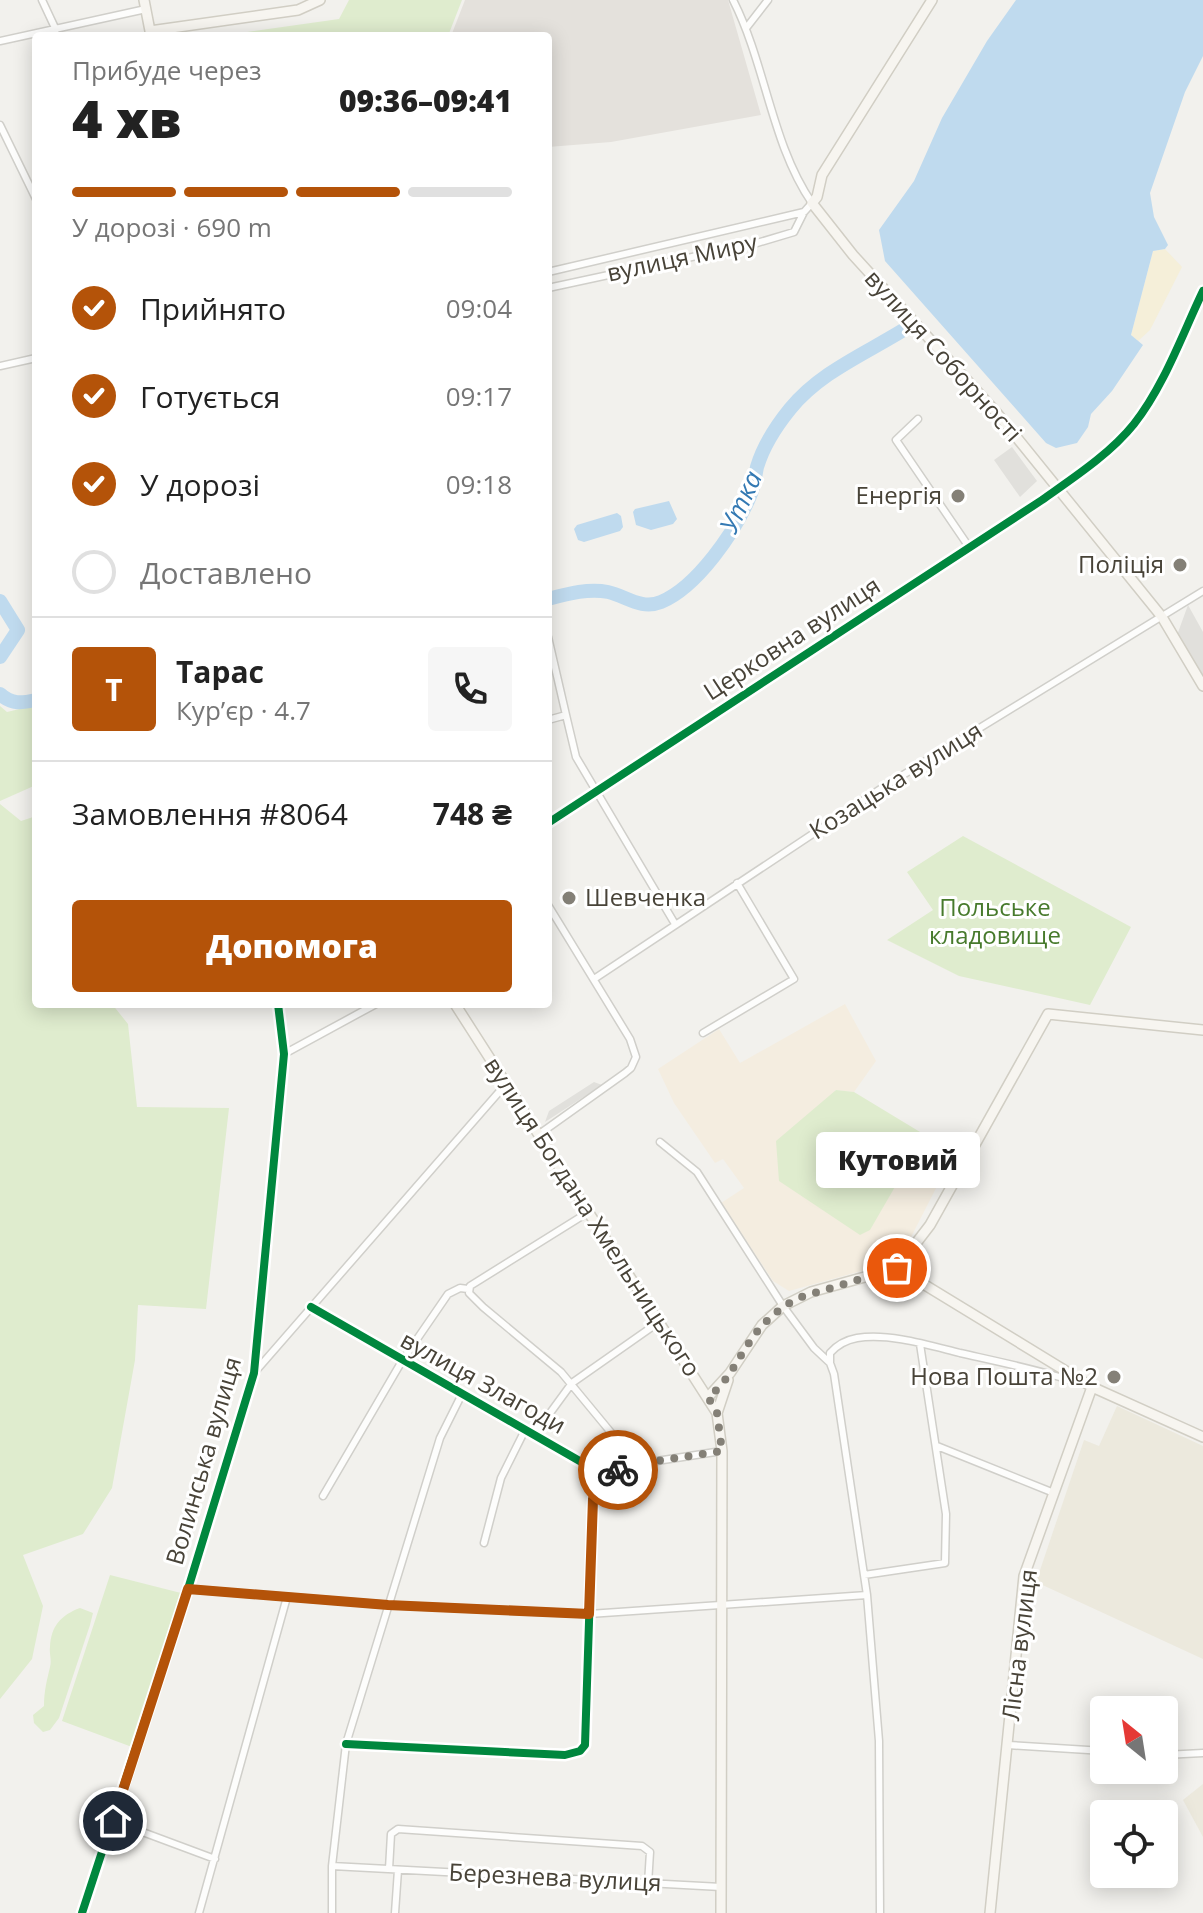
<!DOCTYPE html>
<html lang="uk">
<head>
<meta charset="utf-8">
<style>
	:root { --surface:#fff; --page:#f6f6f6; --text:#222; --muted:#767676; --line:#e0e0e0; --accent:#b45309 }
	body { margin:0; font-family:"Open Sans",sans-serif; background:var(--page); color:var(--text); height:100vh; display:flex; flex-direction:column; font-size:30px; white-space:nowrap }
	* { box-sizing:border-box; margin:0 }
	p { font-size:26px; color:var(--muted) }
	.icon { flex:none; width:44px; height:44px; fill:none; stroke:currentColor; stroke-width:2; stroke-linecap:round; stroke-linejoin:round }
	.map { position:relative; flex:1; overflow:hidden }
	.details { position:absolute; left:32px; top:32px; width:520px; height:976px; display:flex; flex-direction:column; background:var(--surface); border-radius:8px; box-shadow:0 4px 20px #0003 }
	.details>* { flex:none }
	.needle { width:52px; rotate:330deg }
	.tools { position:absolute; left:1090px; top:1696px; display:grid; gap:16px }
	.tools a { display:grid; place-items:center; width:88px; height:88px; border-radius:8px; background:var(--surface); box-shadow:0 4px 20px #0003; font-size:40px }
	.pin { position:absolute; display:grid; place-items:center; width:68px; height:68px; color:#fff; margin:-34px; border:4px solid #fff; border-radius:50%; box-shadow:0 2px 8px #0007 }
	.courier { position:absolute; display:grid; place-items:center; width:80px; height:80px; margin:-40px; border:6px solid #b45309; border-radius:50%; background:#fff; color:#222; box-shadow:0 2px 10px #0007 }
	.bubble { position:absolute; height:56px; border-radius:8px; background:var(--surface); box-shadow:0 4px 20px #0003; font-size:26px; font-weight:800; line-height:56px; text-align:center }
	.overview em { font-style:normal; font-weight:800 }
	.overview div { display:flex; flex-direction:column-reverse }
	.overview { display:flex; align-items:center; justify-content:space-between; height:136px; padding:0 40px }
	h1 { font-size:52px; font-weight:800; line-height:60px }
	.bar { display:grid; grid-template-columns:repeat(4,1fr); gap:12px 8px; align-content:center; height:96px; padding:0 40px }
	.bar i { height:10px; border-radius:6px; background:var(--line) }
	.bar .current { background:var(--accent) }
	.bar p { grid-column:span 4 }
	.line { display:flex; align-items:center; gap:20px; padding:0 40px; border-top:2px solid var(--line) }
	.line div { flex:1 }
	.round { display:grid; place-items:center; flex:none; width:84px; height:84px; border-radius:8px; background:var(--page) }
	ol { padding:0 40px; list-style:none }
	li { display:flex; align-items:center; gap:24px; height:88px }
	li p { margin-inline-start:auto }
	li .icon { padding:8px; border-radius:50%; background:var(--accent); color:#fff; stroke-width:4 }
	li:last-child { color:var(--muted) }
	li i { width:44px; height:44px; border:4px solid var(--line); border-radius:50% }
	.cta { display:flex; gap:16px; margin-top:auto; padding:16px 40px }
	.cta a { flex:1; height:92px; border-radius:8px; background:var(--accent); color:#fff; font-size:32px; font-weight:800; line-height:92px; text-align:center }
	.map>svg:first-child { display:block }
	.commercial { fill:#f4ede0 }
	.industrial { fill:#e4e1dc }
	.education { fill:#ece9dd }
	.green { fill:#dfecce }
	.sand { fill:#f5efd9 }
	.parking { fill:#e1e0dc }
	.water { fill:#bfdaee }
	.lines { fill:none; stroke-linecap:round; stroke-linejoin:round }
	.river { stroke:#bfdaee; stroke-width:14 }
	.street-casing { stroke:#d0cfca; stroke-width:9 }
	.secondary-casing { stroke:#d1cec4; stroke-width:12 }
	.street { stroke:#fdfdfc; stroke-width:6 }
	.secondary { stroke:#f7f5f0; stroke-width:9 }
	.cycleway-casing { stroke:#fff; stroke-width:13 }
	.cycleway { stroke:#00873e; stroke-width:8 }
	.done { stroke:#848077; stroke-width:8; stroke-dasharray:0 14.4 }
	.route { stroke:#b45309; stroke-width:10 }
	.poi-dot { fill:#848077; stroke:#fff; stroke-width:3 }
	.labels { text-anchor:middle; stroke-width:6; stroke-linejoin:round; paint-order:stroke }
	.street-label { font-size:24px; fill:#484338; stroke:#fff }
	.poi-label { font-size:24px; fill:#484338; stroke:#fff; text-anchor:end }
	.park-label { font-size:24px; fill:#477a2c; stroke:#fff }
	.water-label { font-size:26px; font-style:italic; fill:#3379b3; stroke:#fff }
</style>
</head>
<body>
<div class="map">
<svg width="1203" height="1913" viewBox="0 0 1203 1913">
	<rect width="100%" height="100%" fill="#f2f1ed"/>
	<path class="commercial" d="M845 1004 876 1061 854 1092 835 1090 870 1229 925 1135 955 1151 908 1243 883 1265 789 1291 773 1281 721 1203 744 1188 723 1159 715 1163 674 1103 658 1069 719 1029 740 1063Z"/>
	<path class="industrial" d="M465 0H728L761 115 611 142 548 147V36H451Z"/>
	<path class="education" d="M1117 1406 1203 1446V1659L1036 1582 1084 1440 1099 1446Z
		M1203 1784V1837L1183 1800Z"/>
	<path class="green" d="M349 0H462L448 36H218L339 19Z
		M36 705V785L0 801V706L7 712Z
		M0 804 21 821 36 816V1004H112L128 1024 137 1107 229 1108 206 1309 138 1305 135 1360 112 1488 83 1534 23 1555 43 1606 32 1659 0 1699Z
		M963 836 1131 927 1090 1005 959 976 887 940 933 910 907 872Z
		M836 1090 854 1092 925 1135 870 1230 860 1235 779 1181 776 1141Z
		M110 1575 181 1593 132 1747 62 1721Z
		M80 1608 93 1613 90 1625 59 1718 50 1730 43 1732 34 1723 33 1715 44 1706C44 1691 47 1680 50 1667 52 1660 49 1654 50 1647 51 1626 61 1615 80 1608Z"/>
	<path class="sand" d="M1165 249 1182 267 1150 330 1138 341 1131 335 1153 251Z"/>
	<path class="parking" d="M1012 447 1037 481 1020 497 994 460Z
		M1188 605 1203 632V686L1176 638Z
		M594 1082 602 1085 545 1122 549 1111Z"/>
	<path class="water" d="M1016 0H1203V56L1185 92 1150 193 1154 217 1168 245 1165 249 1153 251 1131 335 1143 345 1112 391 1091 414 1088 427 1077 443 1056 448 1046 443 885 261 879 230 914 181 942 118 987 41Z
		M669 501 677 519 673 524 651 530 636 525 633 512 635 509Z
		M617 513 621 516 623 527 620 531 584 542 578 540 574 529 577 525Z"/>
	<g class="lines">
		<path class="river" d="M548 599C567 594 588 588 608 592 626 596 641 610 661 602 697 587 735 532 750 496 754 487 755 477 757 467 763 447 777 425 790 409 820 372 865 354 905 329
			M0 601 18 630 0 657
			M0 694C12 705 22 703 36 700"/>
		<g class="street-casing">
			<path id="street" d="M42 0 56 30
				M747 27 768 0
				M0 41 146 9
				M0 125 36 199
				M548 272 804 212
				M548 288 757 243 794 232 804 212 812 203C771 143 766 65 733 0
				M0 366 36 358
				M918 419 896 440 969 547
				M548 637 566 715
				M548 720 566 715 576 757 675 924
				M548 823 1042 500C1073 478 1110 454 1134 424 1164 386 1182 335 1203 291
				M594 979 885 786 1203 591
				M703 1033 794 979 737 883
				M284 1054 376 1004
				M538 1135 625 1073 631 1068 636 1057 630 1039 548 905
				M660 1142 697 1172 783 1306 814 1348 830 1363 834 1374 867 1595 879 1741 880 1913
				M587 1213 470 1286 469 1293 483 1307 561 1372 637 1464
				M311 1307 604 1475 593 1499 585 1745 580 1751 565 1755 346 1744
				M830 1363V1353C837 1345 846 1340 857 1338 890 1333 928 1345 960 1353 1000 1362 1040 1370 1079 1383
				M254 1373 506 1084
				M534 1435 572 1383 659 1322
				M937 1446 1054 1493
				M604 1475 637 1464 722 1451
				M323 1496 402 1361 448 1294 460 1288 468 1289
				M484 1543 501 1478 525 1430
				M864 1575 945 1563 946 1514 920 1344
				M188 1589 388 1605 589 1614 867 1595
				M1008 1745 1104 1751
				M1164 1755 1203 1753
				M113 1821 215 1859
				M332 1866 721 1887
				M389 1869 391 1834 398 1829 642 1846 650 1852 648 1884
				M82 1913 188 1589 254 1373 284 1054 278 1004
				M199 1913 287 1597
				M332 1913V1866L346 1744 440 1438 462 1394
				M395 1913 398 1870"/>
		</g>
		<g class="secondary-casing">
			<path id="secondary" d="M144 0 151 36
				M932 0 822 175 817 197 812 203 853 255 996 412 1047 475 1162 617 1203 686
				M150 31 298 10 320 0
				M455 1004 717 1413 722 1451 721 1913
				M897 1268 1092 1387 1203 1437
				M708 1397 730 1373 762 1325 783 1306 811 1292 897 1268 930 1225 1048 1014 1203 1030
				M717 1413 728 1380
				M990 1913 1024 1576 1092 1387"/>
		</g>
		<use href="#street" class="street"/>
		<use href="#secondary" class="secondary"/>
		<g class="cycleway-casing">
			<path id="cycleway" d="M548 823 1042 500C1073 478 1110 454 1134 424 1164 386 1182 335 1203 291
				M311 1307 604 1475 593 1499 585 1745 580 1751 565 1755 346 1744
				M82 1913 188 1589 254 1373 284 1054 278 1004"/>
		</g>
		<use href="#cycleway" class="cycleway"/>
	</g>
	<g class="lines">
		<path class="done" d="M618 1470 637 1464 722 1451 717 1413 708 1397C726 1384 735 1364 747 1346 760 1325 776 1310 798 1298L897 1268"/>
		<path class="route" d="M113 1821 188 1589 388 1605 589 1614 593 1499 604 1475 618 1470"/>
	</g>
	<g class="poi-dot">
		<circle cx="958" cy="496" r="8"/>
		<circle cx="1180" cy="565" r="8"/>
		<circle cx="569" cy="898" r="8"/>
		<circle cx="1114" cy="1377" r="8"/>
	</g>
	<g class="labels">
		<g class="street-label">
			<text transform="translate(682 258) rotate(-12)" y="8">вулиця Миру</text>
			<text transform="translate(943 356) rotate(48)" y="8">вулиця Соборності</text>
			<text transform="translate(792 639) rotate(-33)" y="8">Церковна вулиця</text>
			<text transform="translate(896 781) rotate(-32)" y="8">Козацька вулиця</text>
			<text transform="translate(592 1217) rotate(57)" y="8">вулиця Богдана Хмельницького</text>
			<text transform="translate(483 1383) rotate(29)" y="8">вулиця Злагоди</text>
			<text transform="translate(204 1461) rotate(-74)" y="8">Волинська вулиця</text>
			<text transform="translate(1020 1645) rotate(-83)" y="8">Лісна вулиця</text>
			<text transform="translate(555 1878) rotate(3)" y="8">Березнева вулиця</text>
		</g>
		<g class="poi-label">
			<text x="942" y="504">Енергія</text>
			<text x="1164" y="573">Поліція</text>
			<text x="585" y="906" text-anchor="start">Шевченка</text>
			<text x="1098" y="1385">Нова Пошта №2</text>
		</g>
		<g class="park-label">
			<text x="995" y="916">Польське<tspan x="995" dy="28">кладовище</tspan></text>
		</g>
		<g class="water-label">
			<text transform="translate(741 502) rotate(-65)" y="9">Утка</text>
		</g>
	</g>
</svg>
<div class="tools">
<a><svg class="needle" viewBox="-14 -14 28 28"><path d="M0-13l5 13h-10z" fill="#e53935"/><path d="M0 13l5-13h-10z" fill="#767676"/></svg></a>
<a><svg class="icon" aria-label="locate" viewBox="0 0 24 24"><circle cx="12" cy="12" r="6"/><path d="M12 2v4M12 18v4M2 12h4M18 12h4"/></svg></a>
</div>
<div class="pin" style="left:897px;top:1268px;background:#ea580c"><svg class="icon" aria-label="bag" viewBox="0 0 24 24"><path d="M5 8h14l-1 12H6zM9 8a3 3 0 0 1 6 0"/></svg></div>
<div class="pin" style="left:113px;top:1821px;background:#1f2937"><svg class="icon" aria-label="home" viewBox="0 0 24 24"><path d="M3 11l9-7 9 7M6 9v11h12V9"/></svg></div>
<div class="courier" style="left:618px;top:1470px"><svg class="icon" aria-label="bike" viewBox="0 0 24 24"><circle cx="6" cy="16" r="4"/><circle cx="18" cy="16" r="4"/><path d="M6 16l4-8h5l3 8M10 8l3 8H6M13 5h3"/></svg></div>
<div class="bubble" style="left:816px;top:1132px;width:164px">Кутовий</div>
<section class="details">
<div class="overview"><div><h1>4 хв</h1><p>Прибуде через</p></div><em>09:36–09:41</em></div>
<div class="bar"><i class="current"></i><i class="current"></i><i class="current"></i><i></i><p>У дорозі · 690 m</p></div>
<ol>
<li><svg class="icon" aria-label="check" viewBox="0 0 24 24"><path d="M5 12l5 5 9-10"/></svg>Прийнято<p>09:04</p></li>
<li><svg class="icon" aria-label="check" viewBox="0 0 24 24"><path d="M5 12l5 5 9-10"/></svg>Готується<p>09:17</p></li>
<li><svg class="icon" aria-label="check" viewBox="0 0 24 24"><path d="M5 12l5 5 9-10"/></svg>У дорозі<p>09:18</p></li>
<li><i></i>Доставлено</li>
</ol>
<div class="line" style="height:144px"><b class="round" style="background:var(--accent);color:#fff">Т</b><div><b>Тарас</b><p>Кур’єр · 4.7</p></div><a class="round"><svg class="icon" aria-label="phone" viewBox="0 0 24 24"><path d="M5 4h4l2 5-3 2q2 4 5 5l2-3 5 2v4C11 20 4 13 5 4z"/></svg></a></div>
<div class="line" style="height:104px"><div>Замовлення #8064</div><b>748 ₴</b></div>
<div class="cta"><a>Допомога</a></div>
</section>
</div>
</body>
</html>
